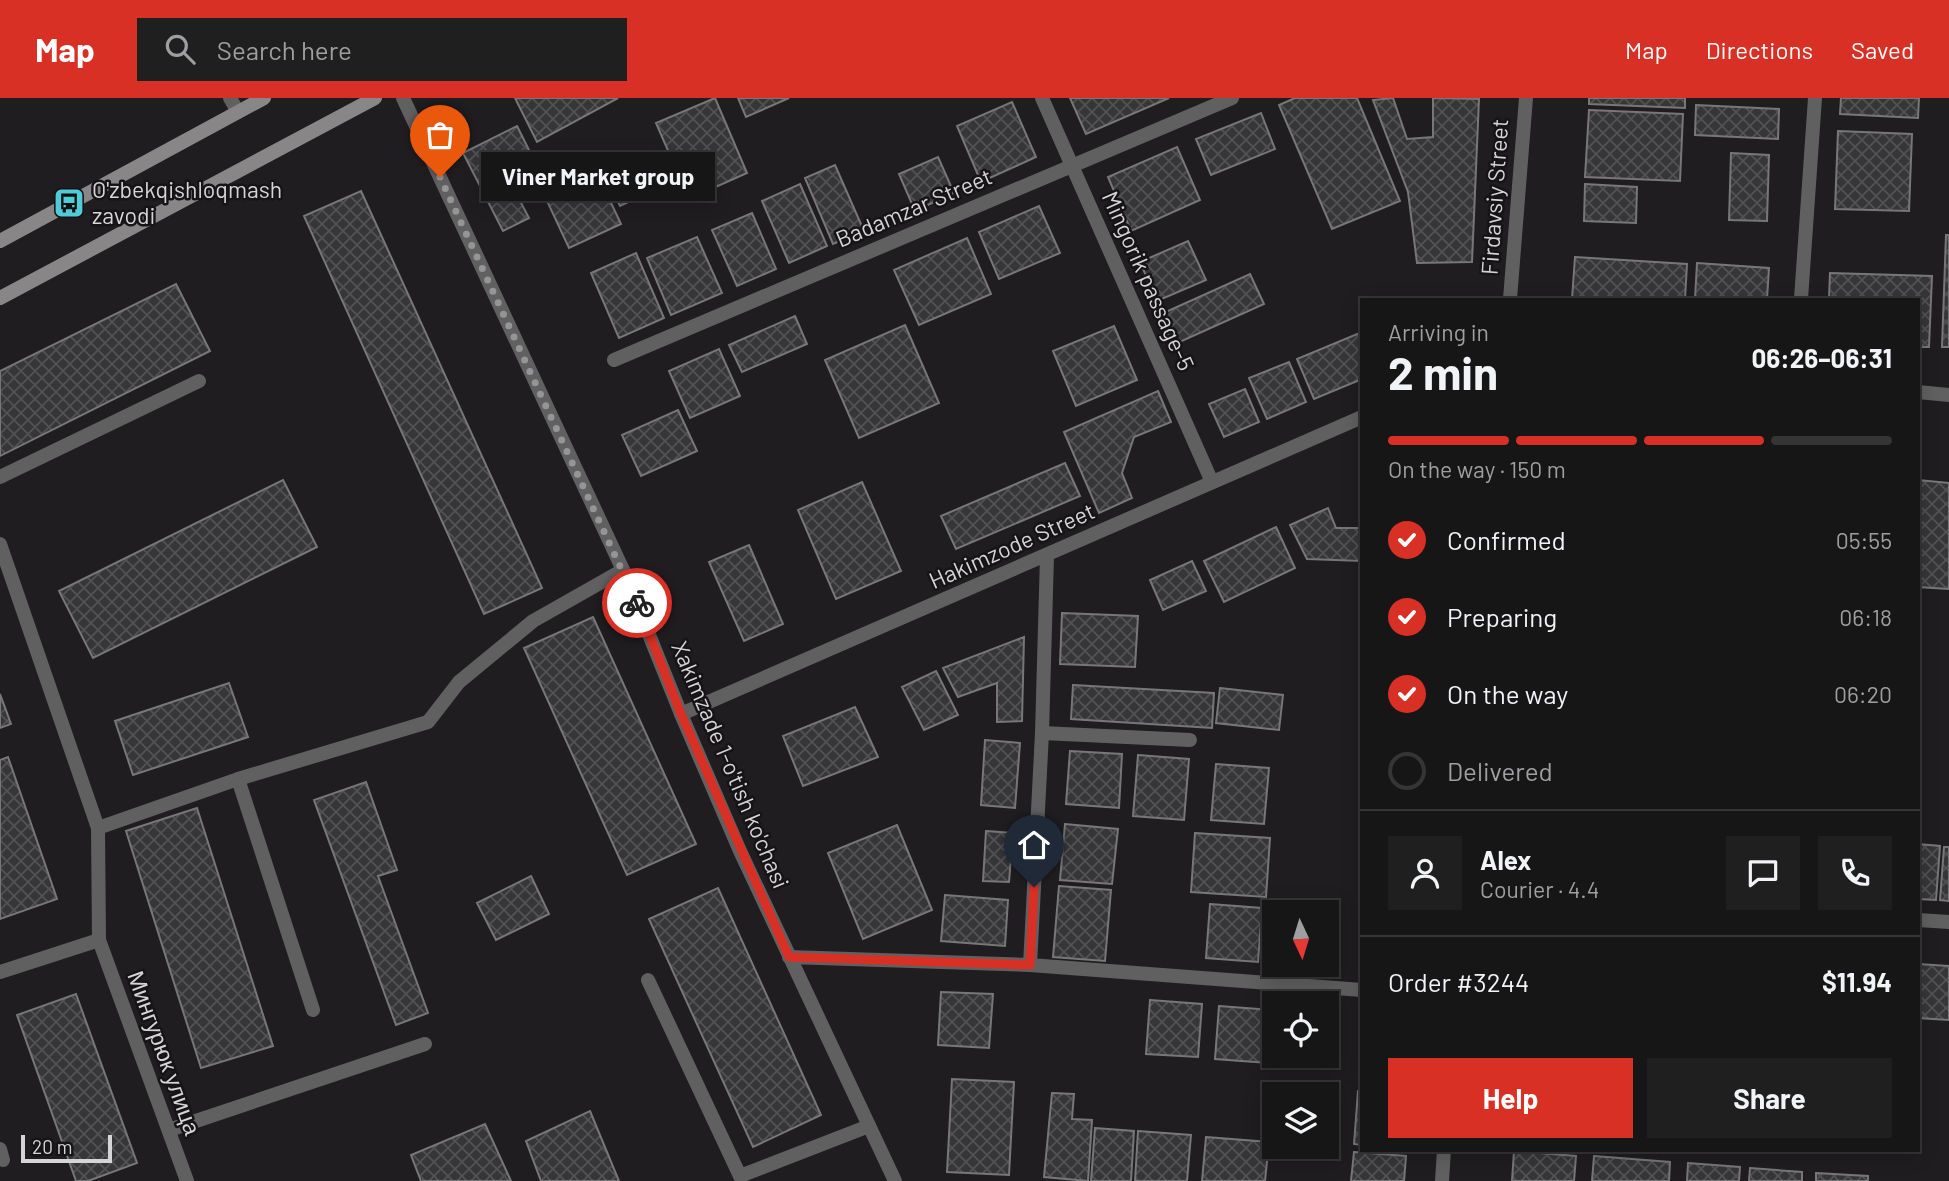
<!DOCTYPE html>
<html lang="en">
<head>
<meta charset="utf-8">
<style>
	:root { --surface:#171617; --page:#201f20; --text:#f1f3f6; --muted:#9e9fa1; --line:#363536; --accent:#d93025 }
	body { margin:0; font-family:Barlow,sans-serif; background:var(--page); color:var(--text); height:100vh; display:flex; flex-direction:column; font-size:26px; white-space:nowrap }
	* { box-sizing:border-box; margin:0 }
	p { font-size:23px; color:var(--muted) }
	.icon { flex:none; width:38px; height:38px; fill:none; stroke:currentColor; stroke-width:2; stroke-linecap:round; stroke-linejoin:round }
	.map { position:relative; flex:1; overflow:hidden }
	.panel { position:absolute; left:1360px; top:200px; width:560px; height:854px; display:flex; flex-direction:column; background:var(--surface); border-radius:0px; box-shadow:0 4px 18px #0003,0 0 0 2px var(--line) }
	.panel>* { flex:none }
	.needle { width:46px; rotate:176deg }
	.buttons { position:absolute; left:1262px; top:802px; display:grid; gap:14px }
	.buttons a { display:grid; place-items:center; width:77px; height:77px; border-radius:0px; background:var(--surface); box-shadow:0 4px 18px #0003,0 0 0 2px var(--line); font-size:35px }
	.scale { position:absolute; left:21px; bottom:18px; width:91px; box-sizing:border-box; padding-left:7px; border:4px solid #d5d4d6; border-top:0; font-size:19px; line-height:24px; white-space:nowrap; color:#d5d4d6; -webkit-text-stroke:5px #161416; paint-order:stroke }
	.pin { position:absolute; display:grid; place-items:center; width:60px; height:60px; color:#fff; margin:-72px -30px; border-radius:50% 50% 50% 0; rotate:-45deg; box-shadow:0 0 7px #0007 }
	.pin .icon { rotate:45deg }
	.courier { position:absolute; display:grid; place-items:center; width:70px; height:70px; margin:-35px; border:5px solid #d93025; border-radius:50%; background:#fff; color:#222; box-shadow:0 2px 9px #0007 }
	.bubble { position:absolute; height:49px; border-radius:0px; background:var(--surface); box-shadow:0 4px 18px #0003,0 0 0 2px var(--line); font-size:23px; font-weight:700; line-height:49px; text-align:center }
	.summary em { font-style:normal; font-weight:700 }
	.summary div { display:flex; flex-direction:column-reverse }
	.summary { display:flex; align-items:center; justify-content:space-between; height:119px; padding:0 28px }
	h1 { font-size:46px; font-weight:700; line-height:52px }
	.bar { display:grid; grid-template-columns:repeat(4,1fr); gap:10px 7px; align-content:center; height:84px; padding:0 28px }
	.bar i { height:9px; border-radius:5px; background:var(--line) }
	.bar .current { background:var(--accent) }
	.bar p { grid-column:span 4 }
	.line { display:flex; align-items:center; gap:18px; padding:0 28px; border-top:2px solid var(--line) }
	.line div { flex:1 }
	.round { display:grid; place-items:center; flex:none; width:74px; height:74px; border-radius:0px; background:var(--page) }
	ol { padding:0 28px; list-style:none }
	li { display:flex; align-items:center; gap:21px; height:77px }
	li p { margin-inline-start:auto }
	li .icon { padding:7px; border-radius:50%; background:var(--accent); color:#fff; stroke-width:4 }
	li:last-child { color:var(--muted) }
	li i { width:38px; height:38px; border:4px solid var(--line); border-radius:50% }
	.action { display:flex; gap:14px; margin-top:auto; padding:14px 28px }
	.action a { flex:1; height:80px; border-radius:0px; background:var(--accent); color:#fff; font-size:28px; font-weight:700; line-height:80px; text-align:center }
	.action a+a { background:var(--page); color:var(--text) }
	header { display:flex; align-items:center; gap:42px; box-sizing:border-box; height:98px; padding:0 35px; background:var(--accent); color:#fff }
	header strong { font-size:33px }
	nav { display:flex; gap:38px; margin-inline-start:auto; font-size:24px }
	.search { width:490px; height:63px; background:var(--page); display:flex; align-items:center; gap:18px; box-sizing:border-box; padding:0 24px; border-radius:0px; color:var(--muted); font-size:26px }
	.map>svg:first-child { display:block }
	.building { fill:url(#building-cross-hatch); stroke:#777679; stroke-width:2 }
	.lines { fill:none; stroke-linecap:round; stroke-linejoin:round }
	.service { stroke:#616061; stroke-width:14 }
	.minor { stroke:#616061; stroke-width:14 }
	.tertiary { stroke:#616061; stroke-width:14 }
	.secondary { stroke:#888687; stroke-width:14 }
	.done { stroke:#959496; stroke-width:7; stroke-dasharray:0 12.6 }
	.route { stroke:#d93025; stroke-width:9 }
	.labels { text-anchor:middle; stroke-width:5; stroke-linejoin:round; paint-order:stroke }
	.poi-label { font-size:23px; fill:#d5d4d6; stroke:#161416; text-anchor:start }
	.street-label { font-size:23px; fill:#d5d4d6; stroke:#161416 }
</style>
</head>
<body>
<header>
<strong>Map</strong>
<div class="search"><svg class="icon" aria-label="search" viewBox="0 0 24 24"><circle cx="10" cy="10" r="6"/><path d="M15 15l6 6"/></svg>Search here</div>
<nav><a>Map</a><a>Directions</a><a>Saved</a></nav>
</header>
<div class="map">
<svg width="1949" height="1083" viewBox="0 0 1949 1083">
	<defs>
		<pattern id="building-cross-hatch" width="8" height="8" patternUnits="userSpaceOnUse" patternTransform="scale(1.75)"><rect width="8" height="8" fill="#363538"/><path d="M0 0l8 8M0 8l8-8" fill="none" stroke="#525154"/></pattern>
	</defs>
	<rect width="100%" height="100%" fill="#1f1d1f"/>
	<path class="building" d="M515 0H618L537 44Z
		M715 0 747 75 689 101 656 25Z
		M738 0H789L746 19Z
		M1070 0H1169L1086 36Z
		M1295 0H1357L1400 103 1332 131 1279 7Z
		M1393 0 1407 41 1433 39V0L1479 1 1472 164 1417 165 1408 94 1373 2Z
		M1589 0H1685V10L1589 6Z
		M1841 0H1919L1918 20 1840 16Z
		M1012 4 1036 59 981 84 957 28Z
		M1696 7 1779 11 1778 41 1695 37Z
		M1589 12 1683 16 1680 83 1585 79Z
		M1261 15 1275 51 1211 77 1196 41Z
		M517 28 531 56 503 70 529 120 503 133 463 55Z
		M1838 33 1912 36 1909 113 1835 111Z
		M1177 49 1200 102 1131 133 1108 79Z
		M655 53 669 85 620 108 605 76Z
		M1731 55 1769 57 1767 123 1729 122Z
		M938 59 954 95 915 113 899 76Z
		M835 67 864 133 833 146 805 80Z
		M599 79 621 126 569 150 547 103Z
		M800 86 827 148 789 165 762 103Z
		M1585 86 1637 89 1636 125 1584 123Z
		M361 93 542 490 484 516 304 118Z
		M1039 108 1060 155 999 181 979 134Z
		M752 115 776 171 737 188 712 132Z
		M1946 137H1949V249H1942Z
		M697 139 722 195 671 217 647 160Z
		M967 140 991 196 919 227 894 172Z
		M1188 143 1206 182 1157 203 1140 164Z
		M636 155 664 220 619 240 591 175Z
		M1575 159 1687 166 1685 201H1572Z
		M1697 165 1769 170 1767 201H1695Z
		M1830 175 1932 178 1929 249H1918V201H1829Z
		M1250 176 1264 206 1173 247 1159 217Z
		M176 186 210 253 0 358V273Z
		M795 218 807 246 742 274 729 247Z
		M905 227 939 305 859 340 825 262Z
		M1114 228 1137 282 1076 308 1053 253Z
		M1362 234V281L1314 301 1297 261Z
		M719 251 740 298 690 320 669 273Z
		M1289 264 1306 304 1267 321 1249 280Z
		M1245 291 1259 324 1224 339 1209 306Z
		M1158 293 1171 324 1134 339 1122 375 1132 400 1099 415 1064 334Z
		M678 312 697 353 641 378 622 337Z
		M1065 365 1080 398 956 451 941 418Z
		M283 382 317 449 93 560 59 493Z
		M1918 382 1949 385V491L1918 489Z
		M862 384 901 473 836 501 798 412Z
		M1328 410 1336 430H1362V463L1307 461 1290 427Z
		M1276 429 1295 470 1224 504 1204 463Z
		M749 447 783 526 744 543 709 464Z
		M1192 463 1206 493 1163 512 1150 482Z
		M1062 515 1138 518 1135 569 1060 566Z
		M593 519 696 746 627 777 524 550Z
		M1024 539 1022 623 997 624V585L958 599 943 570Z
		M936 573 958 617 924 632 902 589Z
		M229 585 248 639 133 677 115 623Z
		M1073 587 1214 595 1212 630 1071 621Z
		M1220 590 1283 597 1279 632 1216 625Z
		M0 596 11 626 0 630Z
		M855 609 878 659 803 688 783 638Z
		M985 642 1020 645 1015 710 981 707Z
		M1070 653 1122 656 1119 710 1066 706Z
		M1138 657 1189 661 1184 722 1133 718Z
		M8 659 57 801 0 821V662Z
		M1216 666 1269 670 1264 726 1211 722Z
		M366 684 397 772 378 778 428 915 396 927 314 702Z
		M197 710 273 948 201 970 126 733Z
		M1065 726 1118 731 1112 786 1060 782Z
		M897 727 932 812 863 841 828 755Z
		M986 733 1013 735 1009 784 983 783Z
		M1195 735 1270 740 1266 799 1191 794Z
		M1918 746 1940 748 1936 802 1918 801Z
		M1944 749H1949V803L1940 802Z
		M531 778 549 816 496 842 477 805Z
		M1059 788 1111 792 1105 863 1053 859Z
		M718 790 821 1017 753 1049 649 821Z
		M945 797 1008 802 1005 848 941 843Z
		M1210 806 1262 810 1258 864 1206 860Z
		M1918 866 1949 868V922L1918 920Z
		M941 894 993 896 989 950 938 947Z
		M76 896 137 1065 88 1083H76L17 917Z
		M1150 902 1202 906 1198 959 1146 956Z
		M1219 908 1272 912 1268 965 1215 961Z
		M1326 916 1340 917 1336 971 1284 967 1285 957H1326Z
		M952 981 1014 984 1009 1077 947 1074Z
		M1358 993H1362V1047L1354 1046Z
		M1052 995 1074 996 1072 1021 1092 1022 1088 1083 1044 1079Z
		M590 1013 619 1083H541L526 1043Z
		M485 1026 511 1083H421L411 1057Z
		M1095 1030 1134 1033 1131 1083H1091Z
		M1138 1033 1191 1037 1187 1083H1135Z
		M1206 1039 1269 1044 1265 1083H1202Z
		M1514 1053 1576 1058 1574 1083H1512Z
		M1354 1054 1406 1058 1404 1083H1351Z
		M1594 1058 1670 1064 1669 1083H1592Z
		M1688 1065 1740 1069 1739 1083H1687Z
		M1750 1070 1802 1074V1083H1749Z
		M1816 1075 1868 1078V1083H1816Z"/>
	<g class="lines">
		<path class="service" d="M230 0 238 14
			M0 379 199 283
			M1042 635 1190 642
			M238 681 313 912
			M98 730 238 681 428 624 459 584 533 523 623 472
			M648 882 740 1078 869 1028
			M169 1032 425 946
			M0 1051 3 1062"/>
		<path class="minor" d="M1042 0 1212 384
			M1801 201 1815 0
			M614 262 1232 0
			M1918 294 1949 297
			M0 446 98 730 99 842 187 1083
			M681 616 1362 319
			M1918 822 1949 824
			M789 859 1030 867 1362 892
			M1030 867 1042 635 1047 458
			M0 874 99 842"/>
		<path class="tertiary" d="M403 0 623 472 681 616 740 753 895 1083
			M1510 201 1526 0
			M1442 1083 1444 1052"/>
		<path class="secondary" d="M0 143 264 0
			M0 200 375 0"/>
	</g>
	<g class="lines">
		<path class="done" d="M440 79 637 505"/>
		<path class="route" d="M637 505 681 616 789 859 1030 867 1034 789"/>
	</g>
	<defs>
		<g id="bus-square" transform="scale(1.575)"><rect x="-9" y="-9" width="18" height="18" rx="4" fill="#52cbd9" stroke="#161416"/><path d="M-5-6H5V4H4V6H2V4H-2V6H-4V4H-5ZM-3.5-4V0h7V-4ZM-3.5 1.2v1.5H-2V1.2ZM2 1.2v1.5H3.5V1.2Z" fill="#111"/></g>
	</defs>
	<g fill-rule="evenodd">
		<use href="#bus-square" x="69" y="105"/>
	</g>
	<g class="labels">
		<g class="poi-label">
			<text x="92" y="100">O'zbekqishloqmash<tspan x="92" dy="26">zavodi</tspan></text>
		</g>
		<g class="street-label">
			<text transform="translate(1495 99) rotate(-86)" y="8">Firdavsiy Street</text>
			<text transform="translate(914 110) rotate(-23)" y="8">Badamzar Street</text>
			<text transform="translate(1148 183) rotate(66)" y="8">Mingorik passage-5</text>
			<text transform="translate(1012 448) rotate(-24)" y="8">Hakimzode Street</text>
			<text transform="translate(730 667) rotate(67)" y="8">Xakimzade 1-o'tish ko'chasi</text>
			<text transform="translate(164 955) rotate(70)" y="8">Мингурюк улица</text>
		</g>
	</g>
</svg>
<div class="buttons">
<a><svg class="needle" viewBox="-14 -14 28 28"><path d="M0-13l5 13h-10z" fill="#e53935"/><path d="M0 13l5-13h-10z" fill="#9e9fa1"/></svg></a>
<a><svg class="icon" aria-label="locate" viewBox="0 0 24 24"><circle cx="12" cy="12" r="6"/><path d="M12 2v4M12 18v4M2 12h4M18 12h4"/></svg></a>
<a><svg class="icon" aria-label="layers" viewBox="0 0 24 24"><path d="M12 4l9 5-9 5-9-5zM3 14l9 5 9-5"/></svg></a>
</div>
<div class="scale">20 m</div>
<div class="pin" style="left:440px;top:79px;background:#ea580c"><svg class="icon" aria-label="bag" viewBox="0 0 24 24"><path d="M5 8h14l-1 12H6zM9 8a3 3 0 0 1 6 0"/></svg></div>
<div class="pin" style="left:1034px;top:789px;background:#1f2937"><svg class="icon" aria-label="home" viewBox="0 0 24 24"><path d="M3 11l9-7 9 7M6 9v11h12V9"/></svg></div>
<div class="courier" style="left:637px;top:505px"><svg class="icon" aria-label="bike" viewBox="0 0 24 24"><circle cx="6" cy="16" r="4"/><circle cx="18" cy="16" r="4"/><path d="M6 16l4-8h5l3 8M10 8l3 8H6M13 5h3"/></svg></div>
<div class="bubble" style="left:481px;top:54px;width:234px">Viner Market group</div>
<section class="panel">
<div class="summary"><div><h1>2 min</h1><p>Arriving in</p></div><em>06:26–06:31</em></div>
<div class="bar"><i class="current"></i><i class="current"></i><i class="current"></i><i></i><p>On the way · 150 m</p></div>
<ol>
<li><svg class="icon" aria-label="check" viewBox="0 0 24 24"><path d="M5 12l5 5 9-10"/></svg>Confirmed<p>05:55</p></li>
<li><svg class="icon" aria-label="check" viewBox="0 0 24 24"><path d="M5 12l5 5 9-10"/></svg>Preparing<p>06:18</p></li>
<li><svg class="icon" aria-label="check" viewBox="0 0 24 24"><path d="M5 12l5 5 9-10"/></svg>On the way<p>06:20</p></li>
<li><i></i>Delivered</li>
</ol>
<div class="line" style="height:126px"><a class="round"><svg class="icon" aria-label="person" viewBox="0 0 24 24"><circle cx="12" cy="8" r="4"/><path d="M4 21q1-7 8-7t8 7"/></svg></a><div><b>Alex</b><p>Courier · 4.4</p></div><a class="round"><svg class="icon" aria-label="chat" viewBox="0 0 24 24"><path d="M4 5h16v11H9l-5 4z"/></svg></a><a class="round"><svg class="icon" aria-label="phone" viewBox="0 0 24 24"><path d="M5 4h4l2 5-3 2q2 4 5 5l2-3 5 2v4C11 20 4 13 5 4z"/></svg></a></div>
<div class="line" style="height:91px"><div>Order #3244</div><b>$11.94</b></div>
<div class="action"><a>Help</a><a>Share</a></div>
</section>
</div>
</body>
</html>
